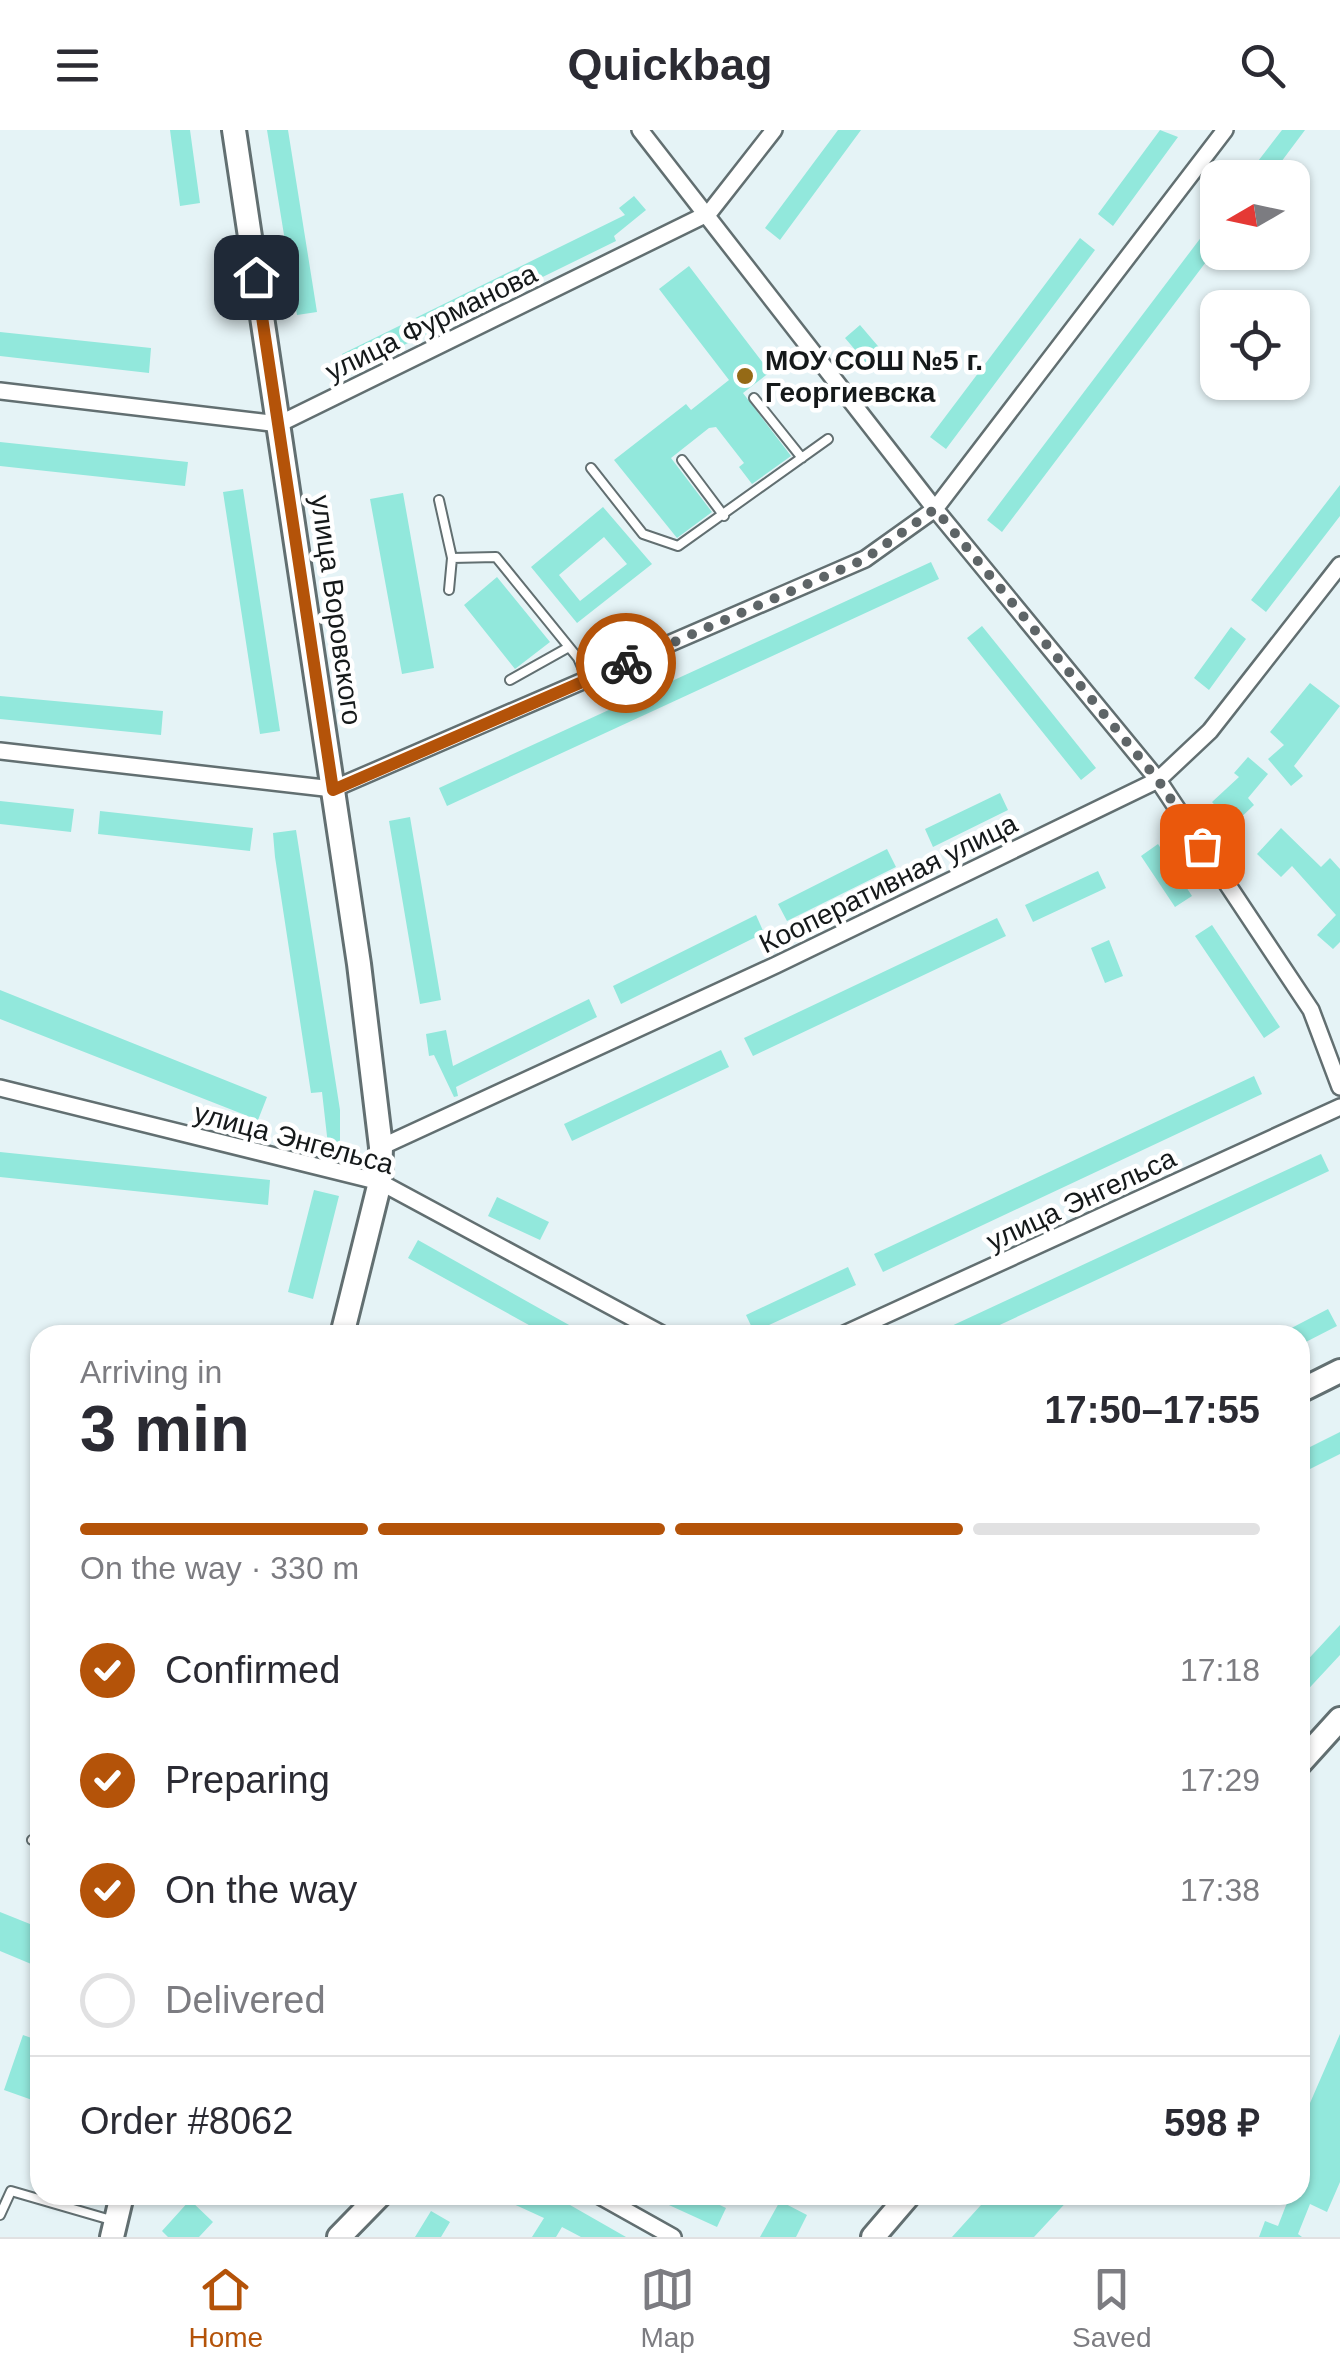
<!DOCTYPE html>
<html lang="en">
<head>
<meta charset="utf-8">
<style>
	:root { --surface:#fff; --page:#f7f7f7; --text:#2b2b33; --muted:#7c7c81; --line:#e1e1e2; --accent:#b45309 }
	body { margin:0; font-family:Helvetica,sans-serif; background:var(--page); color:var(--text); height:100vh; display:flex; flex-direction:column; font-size:38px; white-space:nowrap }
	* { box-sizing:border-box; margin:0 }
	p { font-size:32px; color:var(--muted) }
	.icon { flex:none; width:55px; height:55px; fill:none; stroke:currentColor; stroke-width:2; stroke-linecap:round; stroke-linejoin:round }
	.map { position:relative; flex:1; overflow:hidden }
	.drawer { position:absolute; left:30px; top:1195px; width:1280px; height:880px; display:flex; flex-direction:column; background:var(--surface); border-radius:30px; box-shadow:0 2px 8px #0004 }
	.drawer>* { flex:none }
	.needle { width:65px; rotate:261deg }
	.tools { position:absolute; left:1200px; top:30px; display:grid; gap:20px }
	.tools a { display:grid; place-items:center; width:110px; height:110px; border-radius:20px; background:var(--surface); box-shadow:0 2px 8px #0004; font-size:50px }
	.pin { position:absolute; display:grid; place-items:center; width:85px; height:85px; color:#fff; margin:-42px; border-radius:20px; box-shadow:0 5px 15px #0006 }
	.courier { position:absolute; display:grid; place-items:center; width:100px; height:100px; margin:-50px; border:8px solid #b45309; border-radius:50%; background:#fff; color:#222; box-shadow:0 2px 12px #0007 }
	.summary em { font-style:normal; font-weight:700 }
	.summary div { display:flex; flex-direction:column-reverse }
	.summary { display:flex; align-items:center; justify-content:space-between; height:170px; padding:0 50px }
	h1 { font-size:65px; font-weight:700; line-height:75px }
	.bar { display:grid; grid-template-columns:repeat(4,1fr); gap:15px 10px; align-content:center; height:120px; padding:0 50px }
	.bar i { height:12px; border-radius:8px; background:var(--line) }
	.bar .on { background:var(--accent) }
	.bar p { grid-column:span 4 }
	.line { display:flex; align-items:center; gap:25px; padding:0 50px; border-top:2px solid var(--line) }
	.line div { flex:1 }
	ol { padding:0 50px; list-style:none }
	li { display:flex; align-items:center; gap:30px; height:110px }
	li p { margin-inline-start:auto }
	li .icon { padding:10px; border-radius:50%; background:var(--accent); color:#fff; stroke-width:4 }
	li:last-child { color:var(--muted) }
	li i { width:55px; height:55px; border:5px solid var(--line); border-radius:50% }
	header { display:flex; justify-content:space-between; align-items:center; height:130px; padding:0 50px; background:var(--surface); font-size:45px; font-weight:700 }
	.dock { display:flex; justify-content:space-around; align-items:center; height:140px; border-top:2px solid var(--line); background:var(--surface); font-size:28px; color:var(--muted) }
	.dock a { display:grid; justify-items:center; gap:5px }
	.dock .on { color:var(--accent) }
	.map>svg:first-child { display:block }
	.building { fill:#92e8dc; fill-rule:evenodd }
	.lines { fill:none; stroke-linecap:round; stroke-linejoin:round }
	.lane-casing { stroke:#626f71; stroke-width:12 }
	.street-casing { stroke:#626f71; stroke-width:20 }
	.secondary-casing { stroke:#626f71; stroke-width:28 }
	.lane { stroke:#fff; stroke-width:8 }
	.street { stroke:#fff; stroke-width:15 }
	.secondary { stroke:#fff; stroke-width:22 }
	.done { stroke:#5e6567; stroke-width:10; stroke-dasharray:0 18 }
	.route { stroke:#b45309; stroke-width:12 }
	.poi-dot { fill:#956a16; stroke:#fff; stroke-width:4 }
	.labels { text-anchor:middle; stroke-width:9; stroke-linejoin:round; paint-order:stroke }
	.street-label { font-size:28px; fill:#15191a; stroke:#fff }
	.poi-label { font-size:28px; font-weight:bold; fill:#15191a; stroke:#fff; text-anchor:start }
</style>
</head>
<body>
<header><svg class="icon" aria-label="menu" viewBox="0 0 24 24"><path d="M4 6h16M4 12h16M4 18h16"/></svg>Quickbag<svg class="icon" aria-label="search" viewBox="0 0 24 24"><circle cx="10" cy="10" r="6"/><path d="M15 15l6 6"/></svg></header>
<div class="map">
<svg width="1340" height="2107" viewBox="0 0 1340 2107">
	<rect width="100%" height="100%" fill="#e5f3f6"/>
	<path class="building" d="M170 0H190L200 73 180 76Z
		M267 0H288L317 182 297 185Z
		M838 0H861L780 110 765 98Z
		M1160 0 1178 7 1113 96 1098 84Z
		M1282 0H1305L1269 48H1245Z
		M634 66 646 80 614 106 616 111 351 241 342 224 625 85 619 78Z
		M1218 85V116L1002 402 987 390Z
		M1080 108 1095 120 946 319 930 307Z
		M689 136 770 242 743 263 791 326 752 354 739 337 744 333 716 297 709 298 671 328 712 382 677 408 614 330 686 274 691 280 729 250 659 159Z
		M860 195 889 229 874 242 845 208Z
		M0 202 151 218 149 243 0 226Z
		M0 312 188 332 185 356 0 336Z
		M1340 355V386L1266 482 1251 470Z
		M243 359 280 601 260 604 223 362Z
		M403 363 434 538 402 544 370 369Z
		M603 377 652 434 577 493 531 437ZM604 407 627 434 580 471 559 445Z
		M931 432 939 449 447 676 439 658Z
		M497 447 550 512 515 539 464 475Z
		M982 496 1096 638 1081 650 967 508Z
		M1231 497 1246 509 1209 560 1194 548Z
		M1310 553 1340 576 1294 636 1303 646 1291 656 1268 629 1284 615 1270 602Z
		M0 566 163 581 161 605 0 589Z
		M1248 627 1268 644 1248 668 1254 675 1233 695 1212 672 1239 647 1234 643Z
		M1000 663 1008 680 933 717 925 699Z
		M0 671 74 679 71 702 0 694Z
		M100 681 253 698 250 721 98 704Z
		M410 687 441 870 420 874 389 691Z
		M1281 698 1321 737 1330 728 1340 739V812L1333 819 1317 805 1336 785 1292 736 1281 747 1257 724Z
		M296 700 340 980V1014L328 1015 322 962 311 963 275 727 273 703Z
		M1158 714 1192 766 1175 777 1141 726Z
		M887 719 896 737 787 791 778 774Z
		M1098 741 1106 758 1033 792 1025 775Z
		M756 785 764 803 621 874 613 856Z
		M997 788 1006 806 753 926 744 908Z
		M1212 795 1280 897 1264 908 1195 806Z
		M1109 810 1123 846 1105 853 1091 818Z
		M0 860 267 967 258 990 0 889Z
		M589 869 597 887 456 957 458 966 454 967 434 925 429 926 426 904 446 900 453 936Z
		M721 920 729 937 572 1011 564 994Z
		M1254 946 1262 964 883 1142 874 1124Z
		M0 1022 270 1050 268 1075 0 1047Z
		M1321 1024 1329 1041 1090 1153 978 1205H932Z
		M314 1060 339 1066 313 1169 288 1162Z
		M497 1067 549 1092 540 1110 488 1086Z
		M418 1110 553 1186 587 1205H547L444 1148 408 1128Z
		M848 1137 856 1155 754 1202 746 1185Z
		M1328 1179 1337 1196 1300 1215V1205H1278Z
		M1340 1302V1324L1300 1344V1322Z
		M1340 1495V1525L1300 1568V1538Z
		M0 1782 40 1798 36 1836 0 1821Z
		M1340 1904V2052L1327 2082 1310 2074 1298 2104 1302 2107H1259L1265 2091 1278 2096 1290 2065H1300V1996Z
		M23 1905 40 1911V1956L35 1971 4 1960Z
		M494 2065 556 2067 626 2107H581L562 2097 556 2107H532L544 2088Z
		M647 2065H699L726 2078 717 2097Z
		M990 2065H1073L1034 2107H952Z
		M190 2070 213 2092 199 2107H168L162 2101Z
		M780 2071 807 2085 796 2107H760Z
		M431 2081 450 2092 441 2107H415Z"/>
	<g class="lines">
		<g class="lane-casing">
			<path id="lane" d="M754 268 802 328
				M682 330 724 386
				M591 338 643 404 678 416 828 309
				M439 370 452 428 496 427 578 528 587 549
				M449 460 452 428
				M510 550 569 517
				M32 1710 40 1714
				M40 1765V1764
				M0 2085 11 2061 111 2090"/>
		</g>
		<g class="street-casing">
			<path id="street" d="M640 0 935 379 1158 650 1311 880 1340 957
				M0 261 279 294 709 83 774 0
				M0 621 333 659 865 429 935 379 1225 0
				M0 958 380 1052 664 1205
				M381 1017 776 835 1158 650 1210 601 1340 435
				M842 1205 1340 977
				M598 2065 673 2107"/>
		</g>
		<g class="secondary-casing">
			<path id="secondary" d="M234 0 359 834 381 1017 380 1052 342 1205
				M1300 1261 1340 1241
				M1300 1633 1340 1589
				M112 2107 122 2065
				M339 2107 380 2065
				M873 2107 909 2065"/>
		</g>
		<use href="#lane" class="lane"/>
		<use href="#street" class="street"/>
		<use href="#secondary" class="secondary"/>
	</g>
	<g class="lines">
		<path class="done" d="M626 533 865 429 935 379 1158 650 1202 716"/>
		<path class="route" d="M256 147 333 660 626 533"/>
	</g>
	<circle class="poi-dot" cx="745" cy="246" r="10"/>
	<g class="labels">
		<g class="street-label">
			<text transform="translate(431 192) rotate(-26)" y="10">улица Фурманова</text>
			<text transform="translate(337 480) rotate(82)" y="10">улица Воровского</text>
			<text transform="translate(888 753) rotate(-26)" y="10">Кооперативная улица</text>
			<text transform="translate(294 1008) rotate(15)" y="10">улица Энгельса</text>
			<text transform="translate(1081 1069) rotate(-25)" y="10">улица Энгельса</text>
		</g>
		<g class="poi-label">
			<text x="765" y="240">МОУ СОШ №5 г.<tspan x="765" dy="32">Георгиевска</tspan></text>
		</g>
	</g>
</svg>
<div class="tools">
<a><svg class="needle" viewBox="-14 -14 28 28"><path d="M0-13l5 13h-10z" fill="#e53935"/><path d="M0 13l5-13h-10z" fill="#7c7c81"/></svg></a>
<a><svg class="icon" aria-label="locate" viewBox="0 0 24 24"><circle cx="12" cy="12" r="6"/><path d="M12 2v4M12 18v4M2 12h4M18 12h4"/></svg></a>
</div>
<div class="pin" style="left:1202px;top:716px;background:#ea580c"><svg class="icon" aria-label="bag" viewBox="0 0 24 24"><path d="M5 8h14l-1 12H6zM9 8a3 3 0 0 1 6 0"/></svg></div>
<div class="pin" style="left:256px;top:147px;background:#1f2937"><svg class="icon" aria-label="home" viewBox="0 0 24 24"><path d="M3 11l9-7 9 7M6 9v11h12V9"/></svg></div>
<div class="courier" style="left:626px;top:533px"><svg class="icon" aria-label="bike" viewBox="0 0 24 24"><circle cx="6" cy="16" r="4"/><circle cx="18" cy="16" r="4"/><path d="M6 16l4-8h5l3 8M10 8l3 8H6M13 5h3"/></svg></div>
<section class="drawer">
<div class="summary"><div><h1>3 min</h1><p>Arriving in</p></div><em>17:50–17:55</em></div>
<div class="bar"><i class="on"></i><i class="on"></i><i class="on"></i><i></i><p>On the way · 330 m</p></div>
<ol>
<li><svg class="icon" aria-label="check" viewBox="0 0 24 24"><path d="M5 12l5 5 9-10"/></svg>Confirmed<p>17:18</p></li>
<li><svg class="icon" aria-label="check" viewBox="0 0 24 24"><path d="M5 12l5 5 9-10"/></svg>Preparing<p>17:29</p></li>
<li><svg class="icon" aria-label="check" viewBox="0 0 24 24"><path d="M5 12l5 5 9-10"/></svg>On the way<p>17:38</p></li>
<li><i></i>Delivered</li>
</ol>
<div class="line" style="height:130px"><div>Order #8062</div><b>598 ₽</b></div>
</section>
</div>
<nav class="dock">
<a class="on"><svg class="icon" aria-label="home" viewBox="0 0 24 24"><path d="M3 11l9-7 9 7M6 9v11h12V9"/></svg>Home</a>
<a><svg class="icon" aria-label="map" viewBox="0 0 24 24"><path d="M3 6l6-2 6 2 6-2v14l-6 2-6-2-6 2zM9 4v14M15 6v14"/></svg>Map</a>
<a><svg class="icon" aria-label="saved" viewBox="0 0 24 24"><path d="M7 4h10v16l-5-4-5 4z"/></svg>Saved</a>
</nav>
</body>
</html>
